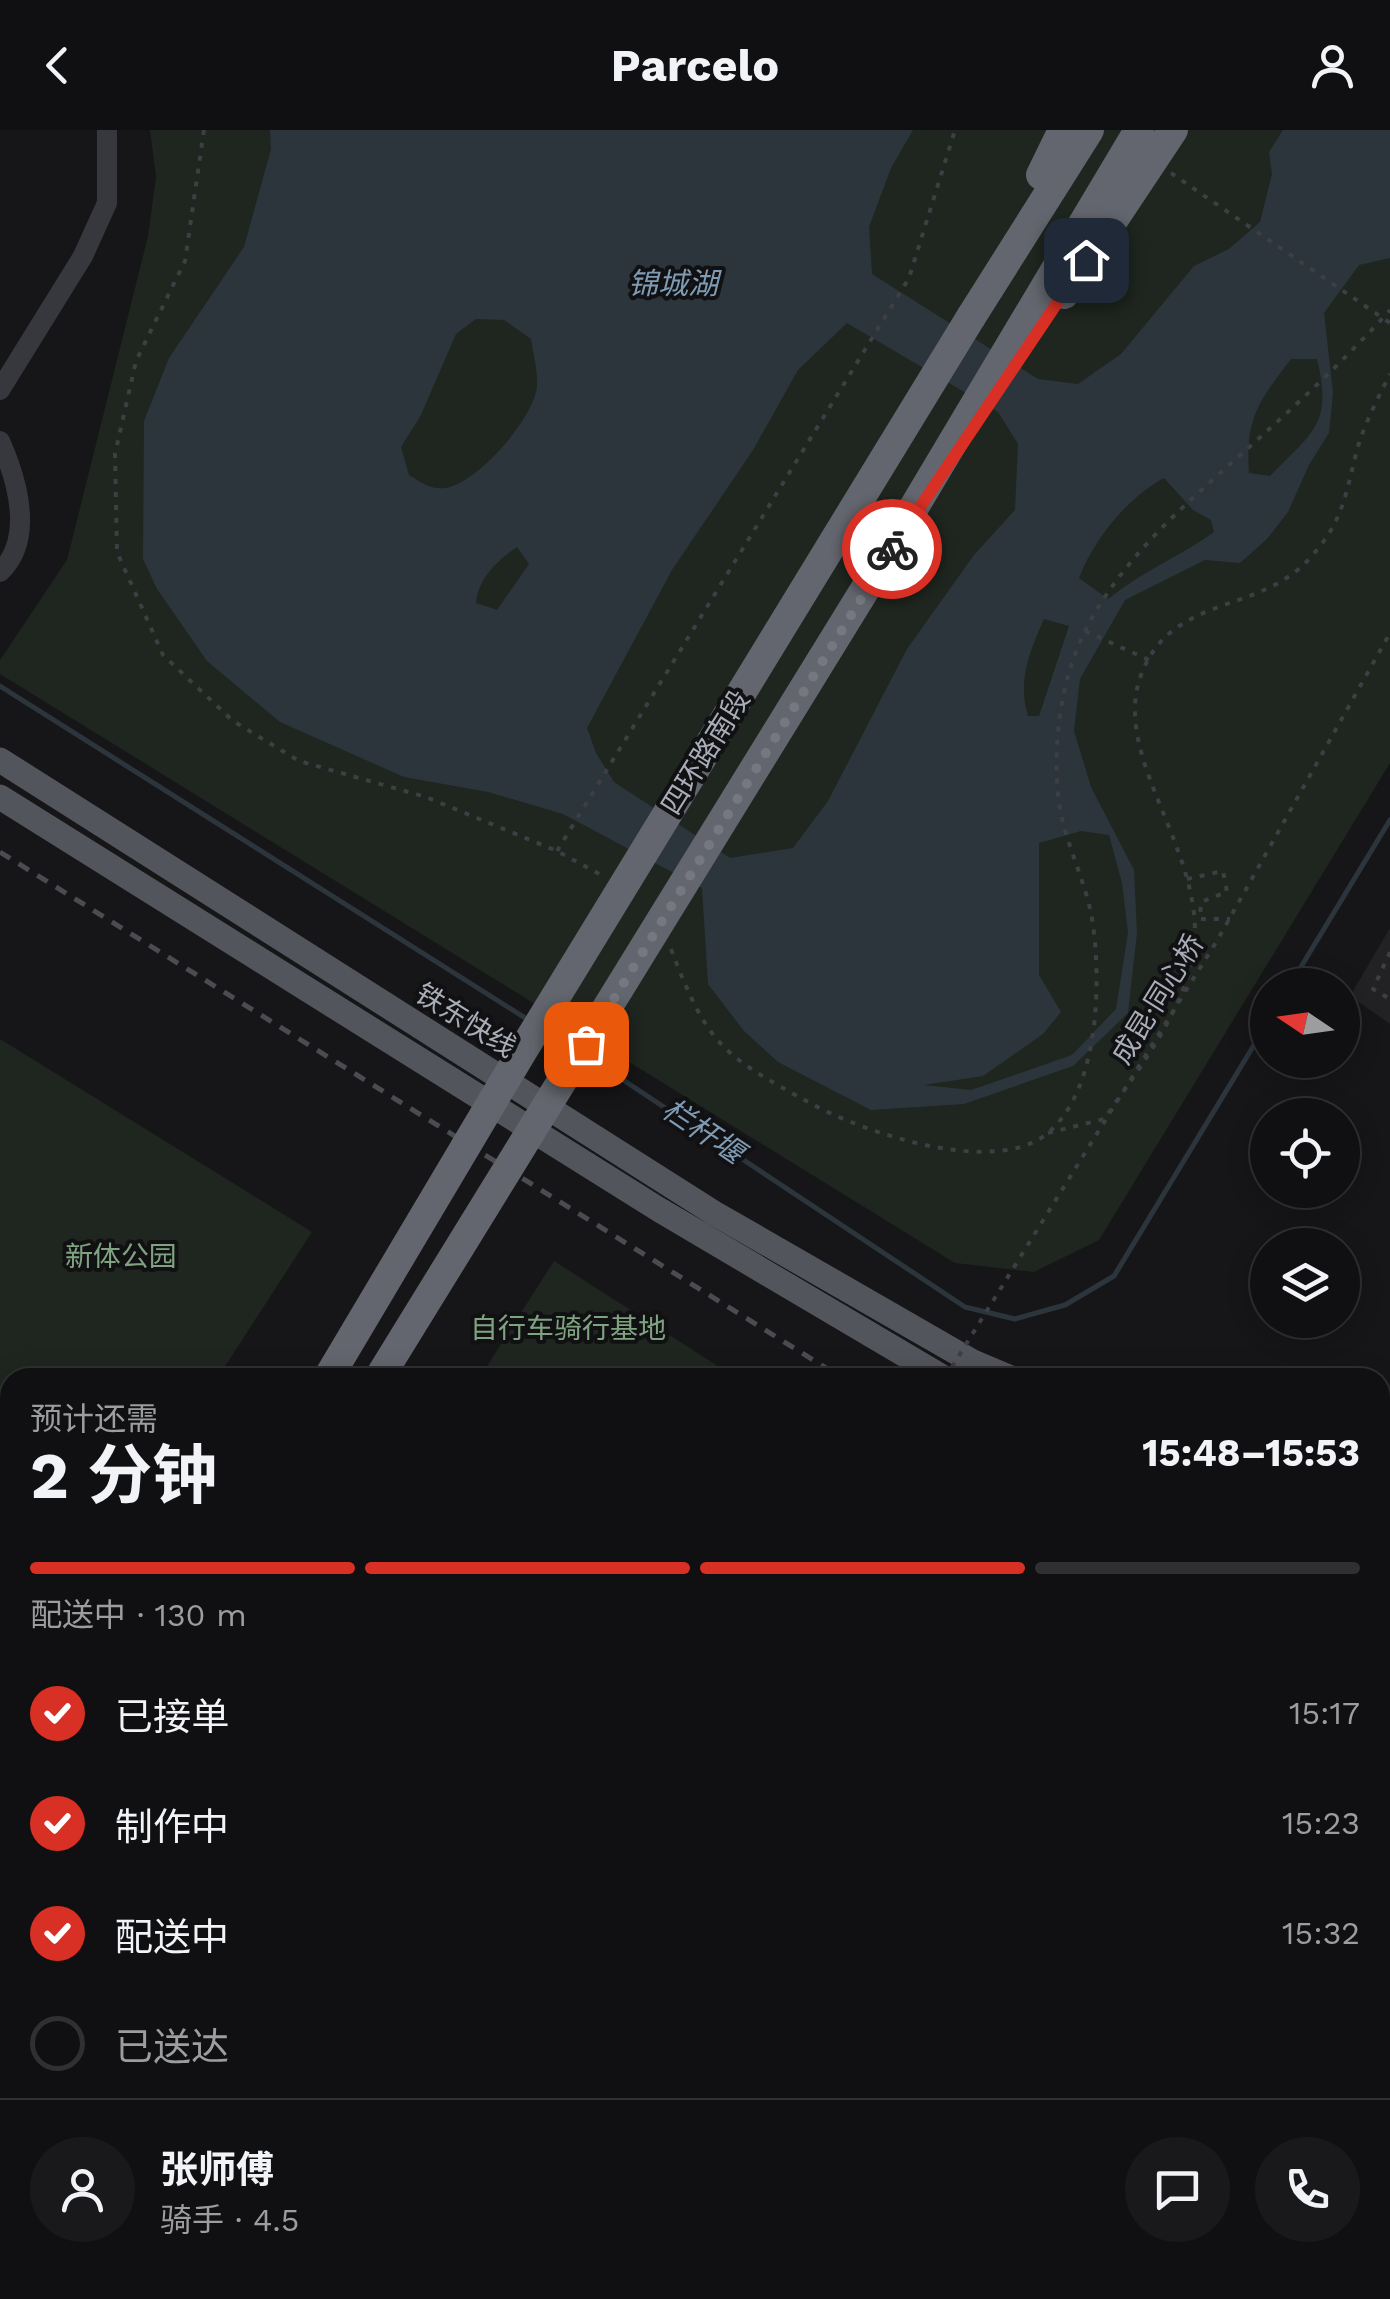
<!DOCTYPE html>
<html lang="zh">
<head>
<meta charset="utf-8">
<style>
	:root { --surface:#101012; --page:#19191b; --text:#f1f3f6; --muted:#9c9d9f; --line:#303032; --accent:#d93025 }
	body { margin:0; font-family:"Work Sans","Noto Sans SC",sans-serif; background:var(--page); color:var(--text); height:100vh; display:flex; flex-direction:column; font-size:38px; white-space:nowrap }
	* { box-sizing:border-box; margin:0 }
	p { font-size:32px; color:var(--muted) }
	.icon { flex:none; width:55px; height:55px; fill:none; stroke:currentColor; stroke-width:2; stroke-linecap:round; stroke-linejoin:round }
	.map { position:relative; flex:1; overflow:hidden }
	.side { position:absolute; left:0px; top:1238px; width:1390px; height:932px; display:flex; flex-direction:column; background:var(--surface); border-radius:30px 30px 0 0; box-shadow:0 5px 25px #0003,0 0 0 2px var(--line) }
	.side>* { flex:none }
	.needle { width:65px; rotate:283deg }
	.fabs { position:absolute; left:1250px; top:838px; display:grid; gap:20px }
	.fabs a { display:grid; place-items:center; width:110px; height:110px; border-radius:50%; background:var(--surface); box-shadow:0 5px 25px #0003,0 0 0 2px var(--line); font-size:50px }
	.pin { position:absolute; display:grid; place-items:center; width:85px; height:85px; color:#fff; margin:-42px; border-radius:20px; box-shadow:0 5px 15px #0006 }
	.courier { position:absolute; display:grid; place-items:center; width:100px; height:100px; margin:-50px; border:8px solid #d93025; border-radius:50%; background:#fff; color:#222; box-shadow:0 2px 12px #0007 }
	.headline em { font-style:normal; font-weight:700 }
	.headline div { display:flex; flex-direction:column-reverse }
	.headline { display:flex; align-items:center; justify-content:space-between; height:170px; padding:0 30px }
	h1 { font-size:65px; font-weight:700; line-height:75px }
	.bar { display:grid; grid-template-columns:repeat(4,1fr); gap:15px 10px; align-content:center; height:120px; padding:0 30px }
	.bar i { height:12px; border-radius:8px; background:var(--line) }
	.bar .current { background:var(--accent) }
	.bar p { grid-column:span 4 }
	.line { display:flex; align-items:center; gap:25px; padding:0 30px; border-top:2px solid var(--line) }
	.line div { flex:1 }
	.round { display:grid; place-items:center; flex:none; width:105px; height:105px; border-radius:52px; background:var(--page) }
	ol { padding:0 30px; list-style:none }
	li { display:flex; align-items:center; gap:30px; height:110px }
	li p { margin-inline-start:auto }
	li .icon { padding:10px; border-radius:50%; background:var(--accent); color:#fff; stroke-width:4 }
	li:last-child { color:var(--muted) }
	li i { width:55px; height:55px; border:5px solid var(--line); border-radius:50% }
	header { display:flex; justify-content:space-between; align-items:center; height:130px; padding:0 30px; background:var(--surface); font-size:45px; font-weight:700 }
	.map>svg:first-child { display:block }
	.built { fill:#222225 }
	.green { fill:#1e261f }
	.water { fill:#2c353c; fill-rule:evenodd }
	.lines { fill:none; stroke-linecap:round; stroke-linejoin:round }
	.stream { stroke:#2c353c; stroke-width:5 }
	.path { stroke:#3d3f44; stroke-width:4; stroke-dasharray:5 8; stroke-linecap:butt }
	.minor { stroke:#37383d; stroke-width:20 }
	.major { stroke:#53555c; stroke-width:25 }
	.highway { stroke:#63666e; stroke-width:30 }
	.rail { stroke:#4a4c52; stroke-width:5; stroke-dasharray:12 10; stroke-linecap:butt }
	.path-bridge { stroke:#3d3f44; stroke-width:4; stroke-dasharray:5 8; stroke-linecap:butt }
	.highway-bridge { stroke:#63666e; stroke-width:30 }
	.done { stroke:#757880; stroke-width:10; stroke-dasharray:0 18 }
	.route { stroke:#d93025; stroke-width:12 }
	.labels { text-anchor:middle; stroke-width:8; stroke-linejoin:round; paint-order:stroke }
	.street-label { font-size:28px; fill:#a8adb8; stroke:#111113 }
	.park-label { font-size:28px; fill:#7fa381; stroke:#111113 }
	.water-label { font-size:30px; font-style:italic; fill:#7f9bb3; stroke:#111113 }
</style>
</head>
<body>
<header><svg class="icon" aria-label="back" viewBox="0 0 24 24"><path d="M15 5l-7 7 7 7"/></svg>Parcelo<svg class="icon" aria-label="person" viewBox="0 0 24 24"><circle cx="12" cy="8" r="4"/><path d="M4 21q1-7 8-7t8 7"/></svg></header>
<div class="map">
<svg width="1390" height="2169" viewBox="0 0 1390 2169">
	<rect width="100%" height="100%" fill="#161618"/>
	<path class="built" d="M1390 798V894L1350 866Z
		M1380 1655 1390 1662V1864L1380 1847Z
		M10 1988V2160H364L369 2169H0V2004Z"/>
	<path class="green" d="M150 0H1390V633L1099 1110 1034 1142 955 1133 0 544V530L67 430 148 106 156 47Z
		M0 909 312 1102 218 1247 10 1248V1565L0 1581Z
		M554 1131 735 1247H480Z
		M1380 1441 1390 1443V1553L1380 1546Z
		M1380 1847 1390 1864V2169H369L364 2160H1380Z"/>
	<path class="water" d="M270 0H913L891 38 869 97 872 144 1038 249 1078 254 1121 224 1194 136 1229 119 1260 92 1272 44 1269 22 1283 0H1390V128L1359 135 1324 183 1333 263 1329 303 1309 335 1288 382 1267 409 1240 433 1205 430 1125 470 1080 549 1074 601 1091 657 1134 740 1137 803 1128 883 1073 936 964 974 871 980 778 932 744 901 708 854 702 758 563 684 488 662 404 647 280 592 207 531 157 459 143 429 144 291 169 228 244 117 271 19ZM476 189 504 190 531 209C533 223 538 241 537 256 535 287 477 354 445 358 430 360 421 352 409 345L401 317 421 285 456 204ZM847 193 998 282 1018 314 1015 380 974 425 907 519 828 671 793 718 730 728 614 652 596 623 587 598 672 440 753 320 798 240ZM1291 229H1317C1333 294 1313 302 1270 346L1249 343C1245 288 1259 271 1291 229ZM1164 348 1193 380 1211 390 1214 402C1179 427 1141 442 1108 469L1079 448C1094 409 1127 368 1164 348ZM517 417 529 434 497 480 476 473C479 448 496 431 517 417ZM1044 489 1069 496 1039 586H1028C1017 550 1030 521 1044 489ZM1081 701 1109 705 1122 753 1128 803 1116 879 1072 925 971 960 924 955 983 946 1043 904 1061 882 1039 845V713Z"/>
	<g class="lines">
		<path class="stream" d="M0 556 530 891
			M1290 855 1390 690
			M548 902 573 917
			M590 928 965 1177 1015 1189 1065 1175 1114 1146 1268 892"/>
		<path class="path" d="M204 0 185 131 136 231 115 324 117 422 163 525 233 591 299 631 426 667 557 721 601 745
			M1171 43 1390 193
			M1085 501 1149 530
			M557 721 909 148 955 0
			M1187 749 1223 741 1227 762 1201 772 1200 789H1230
			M671 819C708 916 722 925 812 974 865 1003 997 1048 1049 1002 1099 958 1101 855 1093 795 1087 750 1062 710 1058 664 1053 611 1061 549 1085 501 1121 430 1180 379 1238 327 1291 280 1343 232 1390 180
			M1390 822 1373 859 1390 869
			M1048 1003 1104 989C1134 946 1168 902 1186 852 1228 740 1107 637 1141 545 1171 464 1260 484 1309 429 1341 394 1344 372 1355 328 1361 300 1377 270 1390 244
			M0 1541 10 1544
			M517 2169 519 2160
			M1362 2169 1364 2160"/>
		<path class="minor" d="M0 260 83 126 107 73V0
			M0 311C17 349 35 409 0 442
			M0 1393 10 1394
			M0 1618 10 1603
			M0 1642 10 1640
			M0 1973 10 1957"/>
		<path class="major" d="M0 630 714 1083 973 1232 1011 1248
			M0 667 658 1079 944 1248
			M1380 1388 1390 1391
			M1380 1413 1390 1416"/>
		<path class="highway" d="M1041 45 1063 0
			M971 187 1089 0
			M0 1720 10 1704
			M0 1760 10 1745
			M0 1846 10 1831
			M0 1905 10 1890"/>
		<path class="rail" d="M0 722 842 1248
			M1380 1598 1390 1605"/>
		<path class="path-bridge" d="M945 1248 1218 809 1390 503"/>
		<path class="highway-bridge" d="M1064 164 1173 0
			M328 1248 520 925 971 187
			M379 1248 864 461 1139 0"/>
	</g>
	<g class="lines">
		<path class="done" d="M586 914 892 419"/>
		<path class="route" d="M892 419 1086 130"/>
	</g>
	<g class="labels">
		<g class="street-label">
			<text transform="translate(705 622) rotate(-58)" y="10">四环路南段</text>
			<text transform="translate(1157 869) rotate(-58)" y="10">成昆·同心桥</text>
			<text transform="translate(466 890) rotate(32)" y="10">铁东快线</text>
		</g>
		<g class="park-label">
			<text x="121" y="1136">新体公园</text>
			<text x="568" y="1208">自行车骑行基地</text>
		</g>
		<g class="water-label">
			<text x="673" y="164">锦城湖</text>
			<text transform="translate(703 1001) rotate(34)" y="10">栏杆堰</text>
		</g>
	</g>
</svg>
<div class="fabs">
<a><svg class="needle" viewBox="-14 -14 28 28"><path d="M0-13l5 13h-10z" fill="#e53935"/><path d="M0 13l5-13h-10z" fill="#9c9d9f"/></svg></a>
<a><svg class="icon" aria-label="locate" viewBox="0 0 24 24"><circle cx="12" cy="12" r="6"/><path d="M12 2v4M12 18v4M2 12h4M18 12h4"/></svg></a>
<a><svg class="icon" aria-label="layers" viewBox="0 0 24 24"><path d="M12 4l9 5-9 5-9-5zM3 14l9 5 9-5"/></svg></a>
</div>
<div class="pin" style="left:586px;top:914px;background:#ea580c"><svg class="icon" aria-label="bag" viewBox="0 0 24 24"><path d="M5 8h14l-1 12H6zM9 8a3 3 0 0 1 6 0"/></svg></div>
<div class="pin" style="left:1086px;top:130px;background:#1f2937"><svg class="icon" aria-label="home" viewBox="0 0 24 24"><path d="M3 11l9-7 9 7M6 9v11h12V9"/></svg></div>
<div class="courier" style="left:892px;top:419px"><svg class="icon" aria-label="bike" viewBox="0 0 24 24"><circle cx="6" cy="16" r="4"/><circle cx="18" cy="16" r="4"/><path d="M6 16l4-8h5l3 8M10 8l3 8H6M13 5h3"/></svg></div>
<section class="side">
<div class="headline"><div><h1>2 分钟</h1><p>预计还需</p></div><em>15:48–15:53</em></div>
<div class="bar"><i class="current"></i><i class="current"></i><i class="current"></i><i></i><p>配送中 · 130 m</p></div>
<ol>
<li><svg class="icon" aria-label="check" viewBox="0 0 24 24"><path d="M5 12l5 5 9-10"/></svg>已接单<p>15:17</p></li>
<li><svg class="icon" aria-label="check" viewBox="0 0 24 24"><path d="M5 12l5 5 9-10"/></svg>制作中<p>15:23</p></li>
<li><svg class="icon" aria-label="check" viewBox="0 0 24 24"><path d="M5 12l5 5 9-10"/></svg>配送中<p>15:32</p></li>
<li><i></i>已送达</li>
</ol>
<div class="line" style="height:180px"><a class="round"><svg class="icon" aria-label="person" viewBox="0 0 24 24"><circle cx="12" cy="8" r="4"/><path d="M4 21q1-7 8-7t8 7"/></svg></a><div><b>张师傅</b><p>骑手 · 4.5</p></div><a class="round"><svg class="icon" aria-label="chat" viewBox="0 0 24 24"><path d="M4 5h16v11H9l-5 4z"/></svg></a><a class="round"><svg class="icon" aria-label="phone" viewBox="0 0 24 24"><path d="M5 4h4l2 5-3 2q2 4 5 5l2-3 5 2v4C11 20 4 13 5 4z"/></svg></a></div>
</section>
</div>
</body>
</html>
